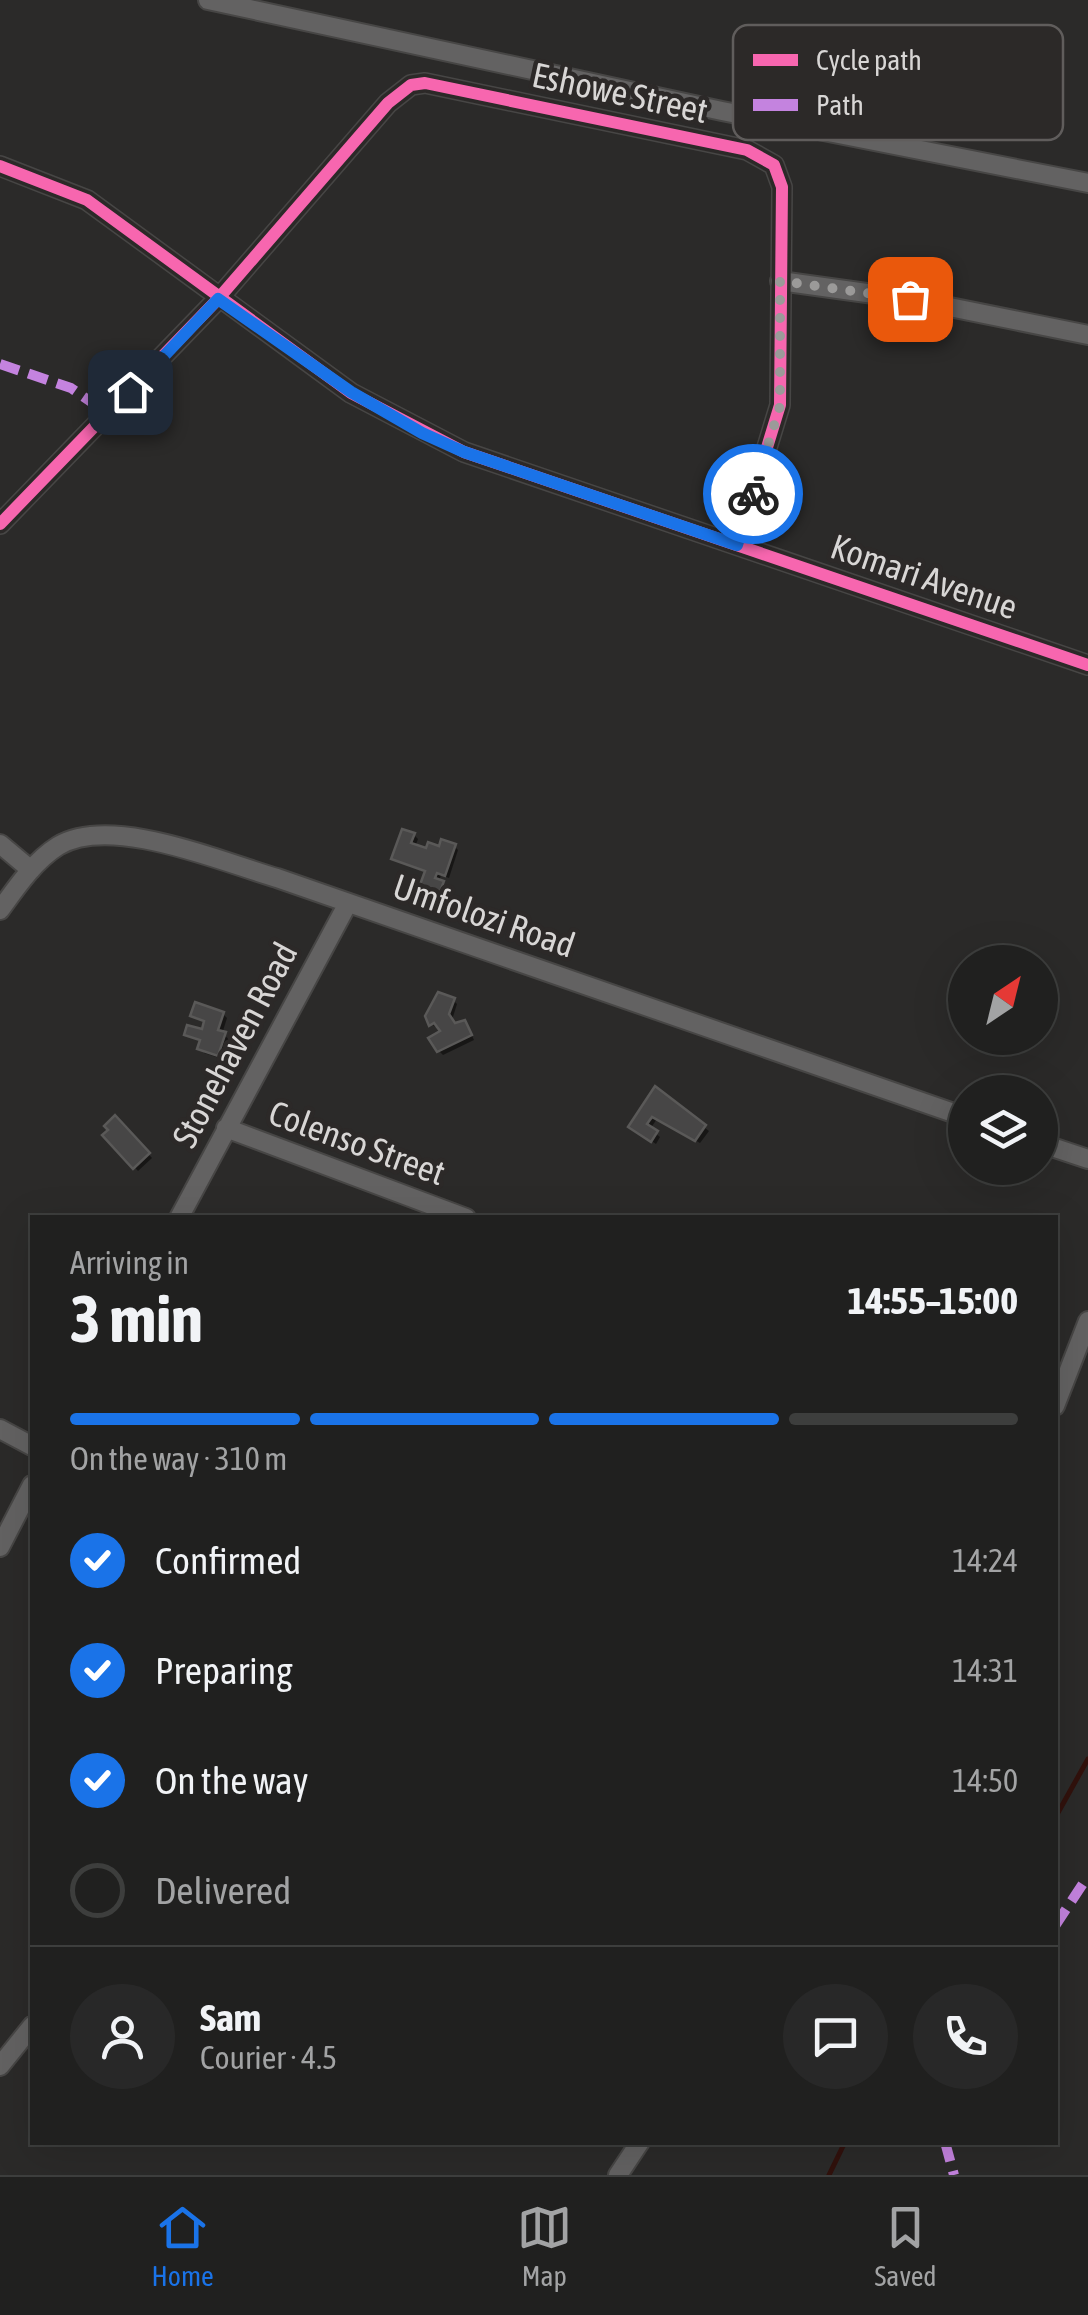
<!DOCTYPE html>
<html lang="en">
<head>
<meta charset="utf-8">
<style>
	:root { --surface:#20201f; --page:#282828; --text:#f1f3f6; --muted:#a2a3a4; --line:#3d3e3d; --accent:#1a73e8 }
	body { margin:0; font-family:"Asap Condensed",sans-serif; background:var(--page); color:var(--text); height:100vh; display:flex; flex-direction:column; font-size:38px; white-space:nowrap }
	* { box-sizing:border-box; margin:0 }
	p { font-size:32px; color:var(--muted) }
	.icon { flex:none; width:55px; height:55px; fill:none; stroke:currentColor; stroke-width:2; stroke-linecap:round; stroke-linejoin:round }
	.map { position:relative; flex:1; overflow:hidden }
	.sheet { position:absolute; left:30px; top:1215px; width:1028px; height:930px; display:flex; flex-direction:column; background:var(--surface); border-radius:0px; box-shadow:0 10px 40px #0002,0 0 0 2px var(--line) }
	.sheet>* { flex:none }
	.needle { width:65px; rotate:35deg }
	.fabs { position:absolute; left:948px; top:945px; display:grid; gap:20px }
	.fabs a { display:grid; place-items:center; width:110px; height:110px; border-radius:50%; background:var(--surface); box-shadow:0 10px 40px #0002,0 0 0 2px var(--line); font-size:50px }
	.pin { position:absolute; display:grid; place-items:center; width:85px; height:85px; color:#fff; margin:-42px; border-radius:20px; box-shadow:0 5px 15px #0006 }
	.courier { position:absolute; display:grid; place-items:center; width:100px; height:100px; margin:-50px; border:8px solid #1a73e8; border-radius:50%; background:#fff; color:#222; box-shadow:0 2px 12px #0007 }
	.summary em { font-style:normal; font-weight:700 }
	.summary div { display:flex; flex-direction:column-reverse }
	.summary { display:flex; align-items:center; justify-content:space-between; height:170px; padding:0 40px }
	h1 { font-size:65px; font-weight:700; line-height:75px }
	.bar { display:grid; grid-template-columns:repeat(4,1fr); gap:15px 10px; align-content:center; height:120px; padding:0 40px }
	.bar i { height:12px; border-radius:8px; background:var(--line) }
	.bar .active { background:var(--accent) }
	.bar p { grid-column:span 4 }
	.line { display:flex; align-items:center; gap:25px; padding:0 40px; border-top:2px solid var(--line) }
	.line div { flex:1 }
	.round { display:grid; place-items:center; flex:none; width:105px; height:105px; border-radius:52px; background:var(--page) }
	ol { padding:0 40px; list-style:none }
	li { display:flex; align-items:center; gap:30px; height:110px }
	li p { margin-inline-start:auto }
	li .icon { padding:10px; border-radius:50%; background:var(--accent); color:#fff; stroke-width:4 }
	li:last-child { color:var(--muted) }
	li i { width:55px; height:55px; border:5px solid var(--line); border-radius:50% }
	.tabs { display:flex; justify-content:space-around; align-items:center; height:140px; border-top:2px solid var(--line); background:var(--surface); font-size:28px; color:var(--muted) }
	.tabs a { display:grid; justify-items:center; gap:5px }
	.tabs .active { color:var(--accent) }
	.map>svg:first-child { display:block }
	.shadow { fill:#0007 }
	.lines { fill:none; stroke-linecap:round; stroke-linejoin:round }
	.stream { stroke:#31110c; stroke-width:5 }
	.building { fill:#474646; stroke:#5a5958; stroke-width:2.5 }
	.minor-casing { stroke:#474645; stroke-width:22 }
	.minor { stroke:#636262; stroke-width:18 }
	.quiet { stroke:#c483df; stroke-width:10; stroke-dasharray:20 10; stroke-linecap:butt }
	.cycleway-casing { stroke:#2c2928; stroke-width:19 }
	.cycleway { stroke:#f766af; stroke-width:12 }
	.done { stroke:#9b9a99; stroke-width:10; stroke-dasharray:0 18 }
	.route { stroke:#1a73e8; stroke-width:12 }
	.labels { text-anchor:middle; stroke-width:9; stroke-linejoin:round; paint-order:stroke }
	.street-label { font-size:35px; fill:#d8d6d5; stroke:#2c2928 }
	.key { fill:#2c2928; stroke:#605d5c; stroke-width:2.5 }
	.key-label { font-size:28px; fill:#d8d6d5 }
</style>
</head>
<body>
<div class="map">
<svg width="1088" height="2175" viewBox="0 0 1088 2175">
	<rect width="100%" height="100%" fill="#2b2a29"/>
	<path class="shadow" d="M414 835 418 839 415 847 428 851 454 846 458 850 449 878 441 875 439 882 447 888 442 902 420 892 427 873 394 859Z
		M453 1000 457 1004 452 1020 455 1026 468 1027 474 1040 443 1055 439 1051 444 1032 431 1024Z
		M223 1014 227 1018 222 1034 229 1039 222 1059 204 1053 202 1042 187 1034 203 1032 206 1023 193 1016Z
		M655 1090 709 1131 700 1143 657 1119 650 1129 660 1137 656 1144 635 1130Z
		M115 1118 152 1158 138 1171 105 1135Z"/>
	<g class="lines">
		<path class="stream" d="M1055 1818 1088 1759
			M829 2175 845 2142"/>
	</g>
	<path class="building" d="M402 829 415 833 411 843 426 848 428 842 439 846 441 839 456 844 445 876 437 873 435 878 444 881 437 900 417 893 425 871 391 859Z
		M438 992 455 998 449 1014 455 1023 465 1020 472 1035 437 1052 428 1038 440 1031 434 1023 429 1026 425 1016Z
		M195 1002 224 1012 218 1030 226 1032 218 1056 197 1049 200 1040 184 1035 187 1025 202 1029 204 1021 190 1016Z
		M655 1086 706 1125 695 1141 652 1117 647 1124 658 1131 651 1142 628 1127Z
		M115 1115 150 1153 133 1169 102 1135 108 1130 104 1126Z"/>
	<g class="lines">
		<g class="minor-casing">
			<path id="minor" d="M208 0 722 111 1088 183
				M0 166 87 200 351 393 464 452 1088 665
				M780 281 910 299 1088 335
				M0 524 218 299 388 103 411 85 425 83 747 150 774 165 782 187 780 405 737 545
				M0 844 31 870
				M0 910C16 888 34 861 58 846 111 814 222 862 277 878L965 1117
				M226 1128 466 1218
				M1040 1143 1088 1159
				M179 1218 348 903
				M1055 1406 1088 1321
				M0 1429 32 1446
				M0 1547 32 1485
				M0 2066 32 2026
				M618 2175 640 2142"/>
		</g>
		<use href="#minor" class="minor"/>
		<path class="quiet" d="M0 364 71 388 107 413
			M1055 1926 1088 1876
			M945 2142 954 2175"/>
		<g class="cycleway-casing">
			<path id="cycleway" d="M0 166 87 200 351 393 464 452 1088 665
				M0 524 218 299 388 103 411 85 425 83 747 150 774 165 782 187 780 405 737 545"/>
		</g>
		<use href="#cycleway" class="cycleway"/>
	</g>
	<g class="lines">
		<path class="done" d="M753 494 780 406V281L910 299"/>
		<path class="route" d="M130 392 218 299 351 392 422 433 464 452 737 545 753 494"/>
	</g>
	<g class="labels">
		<g class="street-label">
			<text transform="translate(620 93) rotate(12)" y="12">Eshowe Street</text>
			<text transform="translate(924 577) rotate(19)" y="12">Komari Avenue</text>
			<text transform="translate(484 916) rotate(19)" y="12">Umfolozi Road</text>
			<text transform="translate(235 1045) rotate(-62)" y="12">Stonehaven Road</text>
			<text transform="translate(357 1143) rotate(20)" y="12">Colenso Street</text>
		</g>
	</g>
	<rect x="733" y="25" width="330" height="115" rx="15" class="key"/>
	<rect x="753" y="54" width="45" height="12" fill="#f766af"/>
	<rect x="753" y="99" width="45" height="12" fill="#c483df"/>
	<g class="key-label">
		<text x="816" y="70">Cycle path</text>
		<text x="816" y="115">Path</text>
	</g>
</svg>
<div class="fabs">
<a><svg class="needle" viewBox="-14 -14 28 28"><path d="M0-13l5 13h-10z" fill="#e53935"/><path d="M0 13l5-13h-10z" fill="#a2a3a4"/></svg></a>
<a><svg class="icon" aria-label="layers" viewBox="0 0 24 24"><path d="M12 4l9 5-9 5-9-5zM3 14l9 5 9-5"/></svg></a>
</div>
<div class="pin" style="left:910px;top:299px;background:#ea580c"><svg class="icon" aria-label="bag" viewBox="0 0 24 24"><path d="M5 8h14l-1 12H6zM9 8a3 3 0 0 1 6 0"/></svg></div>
<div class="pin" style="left:130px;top:392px;background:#1f2937"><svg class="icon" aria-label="home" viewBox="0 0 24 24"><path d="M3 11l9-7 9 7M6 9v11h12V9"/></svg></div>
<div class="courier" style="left:753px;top:494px"><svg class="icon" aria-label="bike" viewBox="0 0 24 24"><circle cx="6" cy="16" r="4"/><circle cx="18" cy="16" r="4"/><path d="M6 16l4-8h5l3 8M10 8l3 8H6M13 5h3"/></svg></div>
<section class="sheet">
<div class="summary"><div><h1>3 min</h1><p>Arriving in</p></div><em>14:55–15:00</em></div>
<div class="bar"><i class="active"></i><i class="active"></i><i class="active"></i><i></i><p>On the way · 310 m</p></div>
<ol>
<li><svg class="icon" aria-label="check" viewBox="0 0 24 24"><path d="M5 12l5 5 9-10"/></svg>Confirmed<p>14:24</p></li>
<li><svg class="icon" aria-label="check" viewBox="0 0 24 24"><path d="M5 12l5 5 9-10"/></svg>Preparing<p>14:31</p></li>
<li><svg class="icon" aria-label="check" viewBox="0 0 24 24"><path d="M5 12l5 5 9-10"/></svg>On the way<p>14:50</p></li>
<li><i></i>Delivered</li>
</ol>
<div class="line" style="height:180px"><a class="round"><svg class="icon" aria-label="person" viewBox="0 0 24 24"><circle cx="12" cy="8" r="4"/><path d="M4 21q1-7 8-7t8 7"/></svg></a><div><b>Sam</b><p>Courier · 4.5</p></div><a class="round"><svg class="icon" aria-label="chat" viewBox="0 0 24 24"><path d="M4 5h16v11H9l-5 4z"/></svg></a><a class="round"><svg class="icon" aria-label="phone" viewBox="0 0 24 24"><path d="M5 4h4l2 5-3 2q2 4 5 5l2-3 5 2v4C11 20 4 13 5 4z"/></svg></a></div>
</section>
</div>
<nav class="tabs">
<a class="active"><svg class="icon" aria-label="home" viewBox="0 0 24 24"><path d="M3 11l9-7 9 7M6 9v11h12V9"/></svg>Home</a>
<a><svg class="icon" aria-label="map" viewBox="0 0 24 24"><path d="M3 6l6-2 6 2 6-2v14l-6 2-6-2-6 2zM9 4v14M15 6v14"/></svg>Map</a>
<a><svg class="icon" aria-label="saved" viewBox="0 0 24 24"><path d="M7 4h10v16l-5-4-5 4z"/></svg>Saved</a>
</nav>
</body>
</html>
